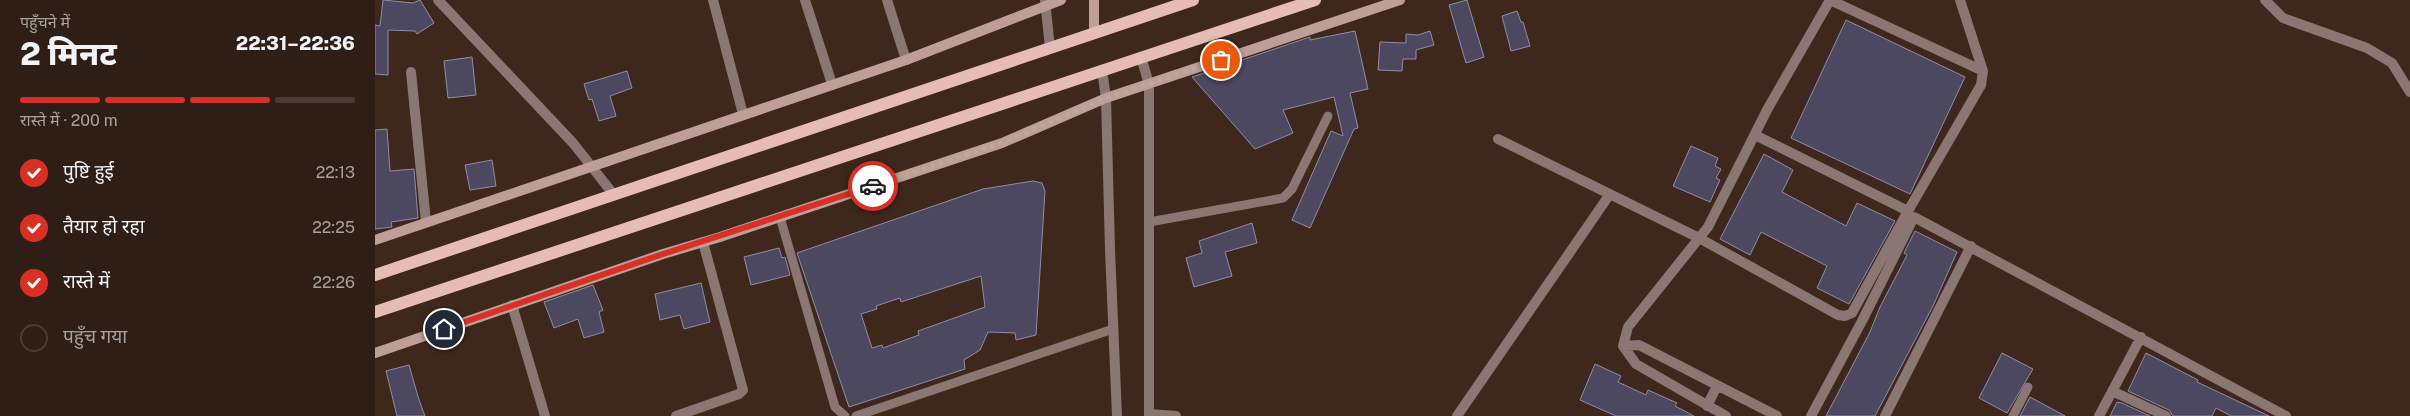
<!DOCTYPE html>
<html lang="hi">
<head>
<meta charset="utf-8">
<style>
	:root { --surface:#2e1e15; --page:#36271e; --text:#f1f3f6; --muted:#a7a2a0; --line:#493c34; --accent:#d93025 }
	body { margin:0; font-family:"Public Sans","Noto Sans Devanagari",sans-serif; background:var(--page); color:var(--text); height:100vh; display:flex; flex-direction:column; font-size:19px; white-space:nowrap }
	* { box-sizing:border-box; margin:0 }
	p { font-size:16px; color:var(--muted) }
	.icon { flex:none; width:28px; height:28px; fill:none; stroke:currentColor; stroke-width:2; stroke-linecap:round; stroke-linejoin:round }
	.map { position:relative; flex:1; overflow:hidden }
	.sheet { display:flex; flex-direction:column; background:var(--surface); width:375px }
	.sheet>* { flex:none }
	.pin { position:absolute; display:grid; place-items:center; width:42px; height:42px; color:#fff; margin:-21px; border:2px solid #fff; border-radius:50%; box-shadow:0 1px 5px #0007 }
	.courier { position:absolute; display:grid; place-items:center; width:50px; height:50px; margin:-25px; border:4px solid #d93025; border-radius:50%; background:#fff; color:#222; box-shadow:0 1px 6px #0007 }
	.head em { font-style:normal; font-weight:800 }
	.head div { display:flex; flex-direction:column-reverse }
	.head { display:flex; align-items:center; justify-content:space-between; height:85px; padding:0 20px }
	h1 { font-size:32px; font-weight:800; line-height:38px }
	.bar { display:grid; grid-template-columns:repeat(4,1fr); gap:8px 5px; align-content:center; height:60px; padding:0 20px }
	.bar i { height:6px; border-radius:4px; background:var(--line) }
	.bar .selected { background:var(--accent) }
	.bar p { grid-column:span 4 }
	ol { padding:0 20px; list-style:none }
	li { display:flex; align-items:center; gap:15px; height:55px }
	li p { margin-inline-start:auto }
	li .icon { padding:5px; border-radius:50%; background:var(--accent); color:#fff; stroke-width:4 }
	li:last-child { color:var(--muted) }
	li i { width:28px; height:28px; border:2px solid var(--line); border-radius:50% }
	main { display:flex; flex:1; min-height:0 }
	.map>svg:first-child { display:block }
	.building { fill:#4c485f; stroke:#918da7; fill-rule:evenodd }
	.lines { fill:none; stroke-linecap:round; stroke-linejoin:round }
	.lane { stroke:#8a7672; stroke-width:9 }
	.street { stroke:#8a7672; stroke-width:10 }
	.secondary { stroke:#be9e98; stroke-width:10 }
	.primary { stroke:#e6bdb5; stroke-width:12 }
	.done { stroke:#bba9a0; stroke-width:5; stroke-dasharray:0 9 }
	.route { stroke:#d93025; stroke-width:6 }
</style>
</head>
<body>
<main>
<section class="sheet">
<div class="head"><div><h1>2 मिनट</h1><p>पहुँचने में</p></div><em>22:31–22:36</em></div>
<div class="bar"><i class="selected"></i><i class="selected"></i><i class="selected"></i><i></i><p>रास्ते में · 200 m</p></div>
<ol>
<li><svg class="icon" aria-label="check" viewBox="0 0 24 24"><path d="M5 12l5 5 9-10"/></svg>पुष्टि हुई<p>22:13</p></li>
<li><svg class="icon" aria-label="check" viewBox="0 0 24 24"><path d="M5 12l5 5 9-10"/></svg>तैयार हो रहा<p>22:25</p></li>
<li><svg class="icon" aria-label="check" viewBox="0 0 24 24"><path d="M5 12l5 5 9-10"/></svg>रास्ते में<p>22:26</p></li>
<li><i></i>पहुँच गया</li>
</ol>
</section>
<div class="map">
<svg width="2035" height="416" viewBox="0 0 2035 416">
	<rect width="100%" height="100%" fill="#3e281c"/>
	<path class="building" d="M8 0 38 3 45 0 59 23 42 34 40 31 13 30V75L0 74V25L5 26Z
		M1092 0 1109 57 1091 63 1074 5Z
		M1142 11 1146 22H1148L1155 46 1136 51 1127 16Z
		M1471 20 1590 77 1535 194 1416 138Z
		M980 31 993 89 975 93 983 128 979 129 935 228 917 220 956 131 968 136 959 97 908 110 918 133 880 149 817 77 935 37V40Z
		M1055 31 1059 45 1041 50V59H1028L1027 71 1003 70 1005 42 1031 43V34L1043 35Z
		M97 57 101 95 73 98 69 61Z
		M252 71 257 88 235 96 241 116 224 121 217 99 214 100 209 84Z
		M12 129 15 171 39 169 43 218 16 222 17 227 0 229V130Z
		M1316 146 1343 158 1340 166 1346 169 1341 178 1345 180 1335 202 1298 186Z
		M1389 154 1418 170 1407 192 1471 226 1482 203 1520 221 1474 304 1442 288 1452 266 1386 232 1375 255 1345 239Z
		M117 160 121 186 95 190 90 165Z
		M658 181 667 183 670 191 661 335 641 340 640 333 613 332 605 350 589 360 590 369 474 407 422 253 608 189ZM606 276 610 307 543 331 544 335 508 348 507 345 497 348 486 314 502 309 501 306 525 298 526 302Z
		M877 223 882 243 850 252 857 276 819 287 811 258 827 253 824 241Z
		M1540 231 1582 252 1558 306 1500 416H1451L1495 332 1505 307 1532 255 1529 253Z
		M404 248 407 258 410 257 415 275 376 285 369 257Z
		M326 283 335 322 309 329 305 315 285 320 280 294Z
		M218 285 228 310 224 312 229 332 209 338 203 319 179 328 169 302Z
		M1627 353 1658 369 1632 413 1604 398Z
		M1771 353 1823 380 1822 382 1894 416H1856L1841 408 1837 416H1798L1794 410 1753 391Z
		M1220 364 1246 376 1243 382 1271 395 1273 390 1302 403 1300 406 1319 416H1241L1205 400Z
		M34 365 44 400 50 416H22L11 371Z
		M1655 397 1690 416H1645Z
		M1742 402 1747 403 1775 416H1735Z"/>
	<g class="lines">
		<path class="lane" d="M405 217 460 407 470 416
			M774 222 908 198 917 189 953 116
			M481 416 738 329
			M1638 416 1653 387"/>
		<path class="street" d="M63 0 198 143 239 195
			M338 0 368 114
			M430 0 457 84
			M512 0 531 60
			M670 0 675 48
			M1455 0 1608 71 1606 85 1533 211
			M1585 0 1608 71
			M1890 0 1908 18 1992 48 2017 63 2035 92
			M766 57 774 84V416
			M727 70 731 98 735 250 742 416
			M36 72 51 222
			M1123 139 1324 238 1463 315 1470 316 1477 313 1533 211 1380 135
			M137 305 170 416
			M1248 346 1264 345 1402 416
			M1737 391 1791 416
			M1332 406 1342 386
			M774 414 801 416
			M301 416 364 394 368 390 328 242
			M1082 416 1235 194
			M1351 416 1261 364 1248 346 1253 327 1333 227 1392 110 1455 0
			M1436 416 1487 321 1539 217 1911 416
			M1510 416 1596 246
			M1724 416 1766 337"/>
		<path class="secondary" d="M719 33V0
			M0 240 531 60 686 0
			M0 353 288 254 345 237 627 143 731 98 1025 0"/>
		<path class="primary" d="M0 275 818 0
			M0 312 940 0"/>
	</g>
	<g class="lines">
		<path class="done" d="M498 186 626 143 731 98 846 60"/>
		<path class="route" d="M69 329 288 254 498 186"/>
	</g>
</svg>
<div class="pin" style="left:846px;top:60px;background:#ea580c"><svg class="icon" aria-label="bag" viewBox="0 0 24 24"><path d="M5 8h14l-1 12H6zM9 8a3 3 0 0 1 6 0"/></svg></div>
<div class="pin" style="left:69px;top:329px;background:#1f2937"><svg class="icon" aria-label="home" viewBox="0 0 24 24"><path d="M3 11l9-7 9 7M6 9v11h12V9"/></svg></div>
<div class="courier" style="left:498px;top:186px"><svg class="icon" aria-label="car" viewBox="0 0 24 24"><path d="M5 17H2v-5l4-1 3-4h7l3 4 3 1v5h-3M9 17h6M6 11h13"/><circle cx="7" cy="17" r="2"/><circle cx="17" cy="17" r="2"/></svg></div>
</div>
</main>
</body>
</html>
